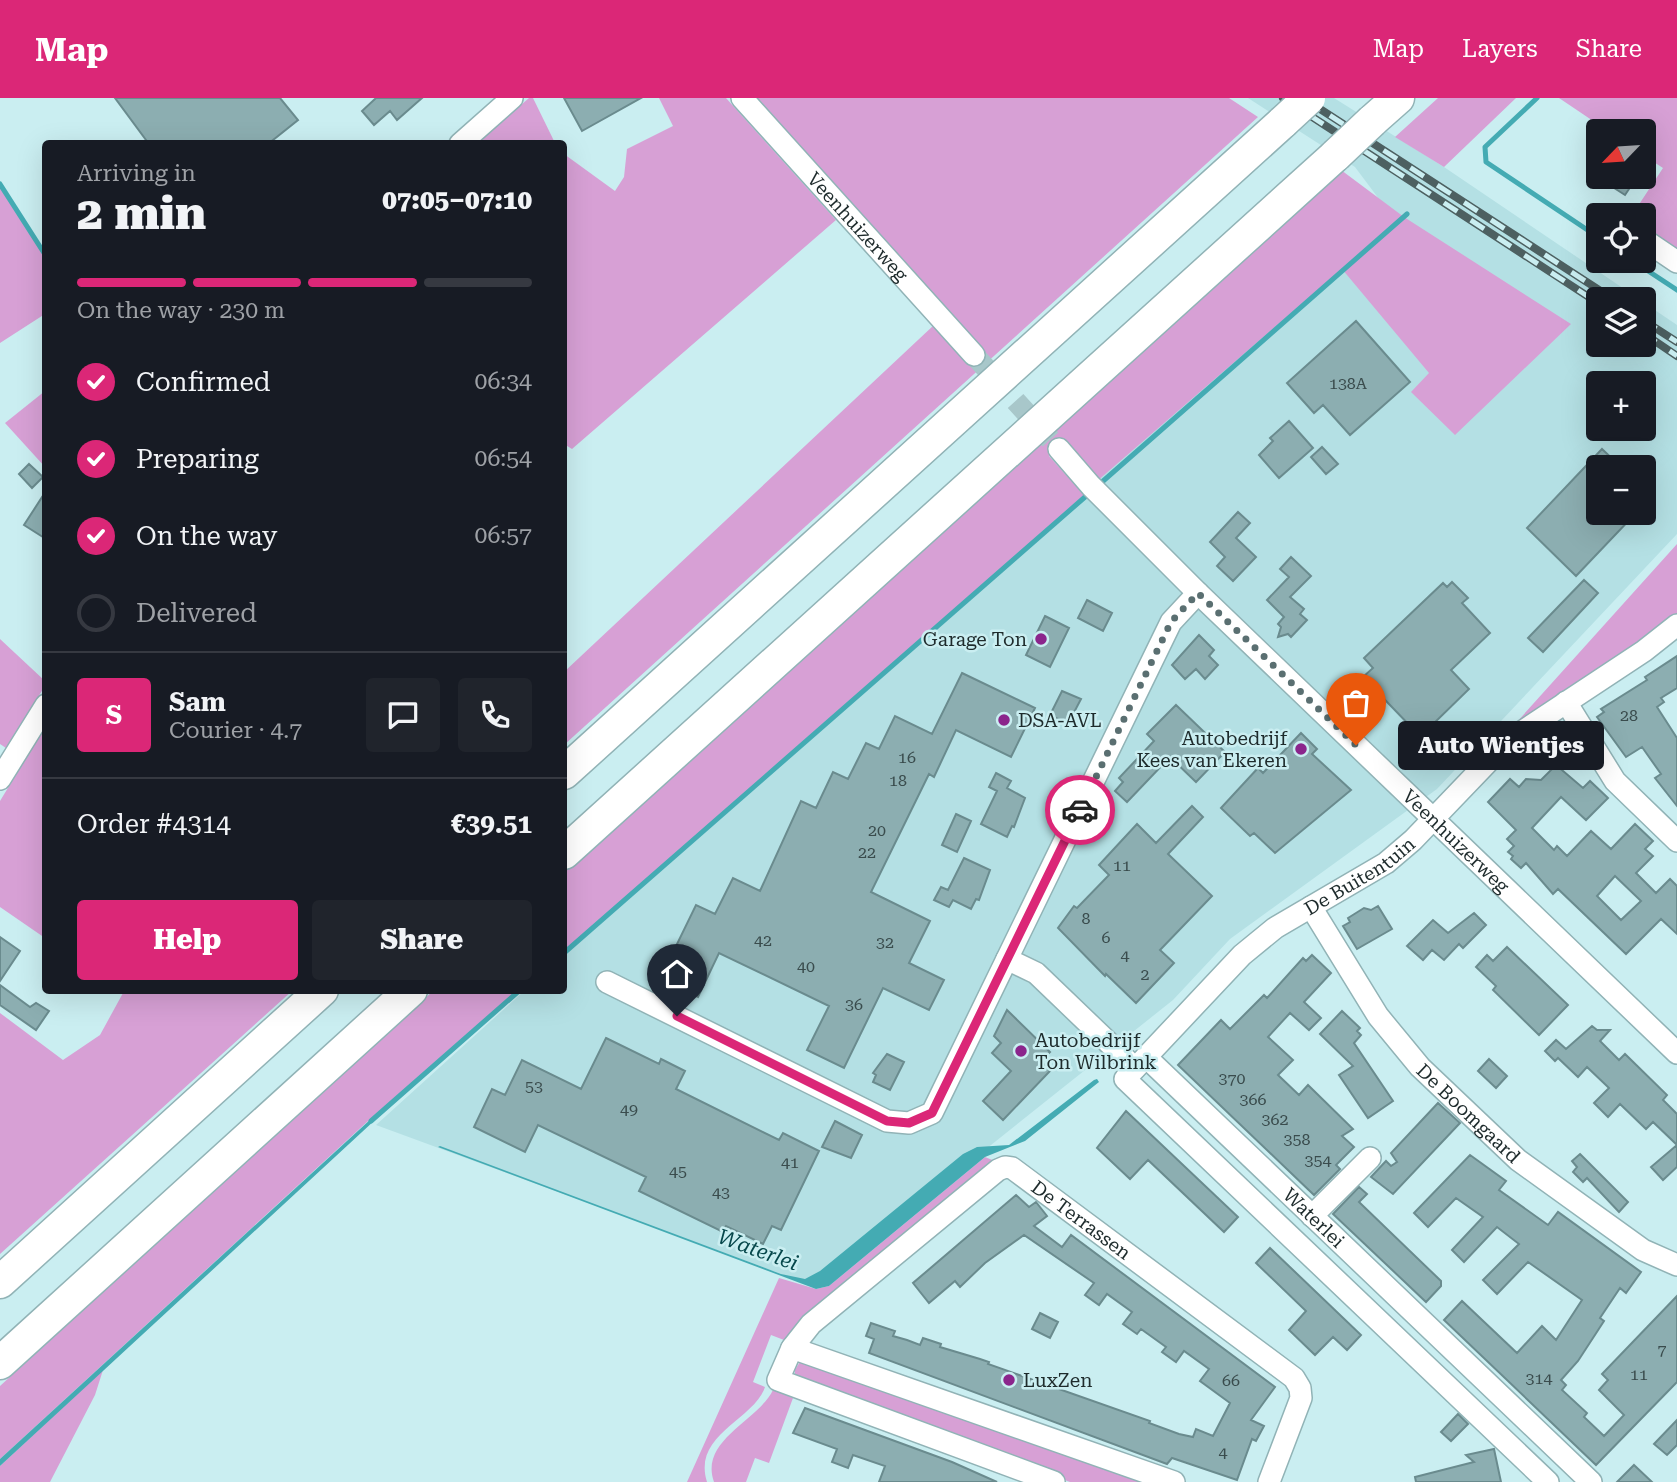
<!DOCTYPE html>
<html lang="en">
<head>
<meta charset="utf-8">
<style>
	:root { --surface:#171b24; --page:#20242c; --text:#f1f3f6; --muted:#9ea1a6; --line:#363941; --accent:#db2777 }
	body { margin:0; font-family:"Roboto Serif",serif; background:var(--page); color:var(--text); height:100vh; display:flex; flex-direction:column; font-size:26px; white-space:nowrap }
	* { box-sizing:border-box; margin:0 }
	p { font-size:23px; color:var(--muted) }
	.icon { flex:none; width:38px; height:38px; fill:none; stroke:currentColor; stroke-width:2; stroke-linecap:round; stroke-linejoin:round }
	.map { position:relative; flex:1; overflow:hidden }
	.side { position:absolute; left:42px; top:42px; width:525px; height:854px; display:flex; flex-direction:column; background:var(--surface); border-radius:7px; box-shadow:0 7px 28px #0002 }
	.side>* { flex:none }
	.needle { width:46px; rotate:245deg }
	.controls { position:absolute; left:1586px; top:21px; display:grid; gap:14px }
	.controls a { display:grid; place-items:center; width:70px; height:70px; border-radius:7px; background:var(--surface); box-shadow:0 7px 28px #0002; font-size:35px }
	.pin { position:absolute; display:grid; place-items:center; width:60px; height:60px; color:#fff; margin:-72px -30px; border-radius:50% 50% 50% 0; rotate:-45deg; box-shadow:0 0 7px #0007 }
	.pin .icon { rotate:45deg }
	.courier { position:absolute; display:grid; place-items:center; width:70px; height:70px; margin:-35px; border:5px solid #db2777; border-radius:50%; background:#fff; color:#222; box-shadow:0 2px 9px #0007 }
	.bubble { position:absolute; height:49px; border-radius:7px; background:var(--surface); box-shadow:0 7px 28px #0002; font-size:23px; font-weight:800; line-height:49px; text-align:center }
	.head em { font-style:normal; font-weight:800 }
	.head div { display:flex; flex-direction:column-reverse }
	.head { display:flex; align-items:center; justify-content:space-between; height:119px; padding:0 35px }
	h1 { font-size:46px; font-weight:800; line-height:52px }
	.bar { display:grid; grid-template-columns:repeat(4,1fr); gap:10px 7px; align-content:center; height:84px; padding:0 35px }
	.bar i { height:9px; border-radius:5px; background:var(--line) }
	.bar .on { background:var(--accent) }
	.bar p { grid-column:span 4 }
	.line { display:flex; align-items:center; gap:18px; padding:0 35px; border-top:2px solid var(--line) }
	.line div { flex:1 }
	.round { display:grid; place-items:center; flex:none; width:74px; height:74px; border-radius:7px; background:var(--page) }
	ol { padding:0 35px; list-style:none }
	li { display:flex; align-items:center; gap:21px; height:77px }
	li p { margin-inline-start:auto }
	li .icon { padding:7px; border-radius:50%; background:var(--accent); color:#fff; stroke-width:4 }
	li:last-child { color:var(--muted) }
	li i { width:38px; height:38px; border:4px solid var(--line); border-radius:50% }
	.cta { display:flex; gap:14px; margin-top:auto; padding:14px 35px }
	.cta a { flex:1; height:80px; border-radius:7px; background:var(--accent); color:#fff; font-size:28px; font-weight:800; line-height:80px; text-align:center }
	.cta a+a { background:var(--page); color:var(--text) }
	header { display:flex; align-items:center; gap:42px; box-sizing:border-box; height:98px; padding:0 35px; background:var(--accent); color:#fff }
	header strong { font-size:33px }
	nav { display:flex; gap:38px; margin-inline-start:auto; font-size:24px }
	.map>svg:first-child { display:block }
	.built { fill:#b4e0e4; fill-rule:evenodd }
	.green { fill:#d7a0d5 }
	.water { fill:#44abb3 }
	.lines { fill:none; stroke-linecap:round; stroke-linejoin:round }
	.stream { stroke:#44abb3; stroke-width:5 }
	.building { fill:#8caeb1; stroke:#6a8b8e; stroke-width:2; fill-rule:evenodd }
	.minor-tunnel { stroke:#a8c7ca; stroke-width:21; stroke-dasharray:21 10; stroke-linecap:butt }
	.minor-casing { stroke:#91b3b6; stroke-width:24 }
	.highway-casing { stroke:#91b3b6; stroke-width:35 }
	.minor { stroke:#fff; stroke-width:21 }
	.highway { stroke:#fff; stroke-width:32 }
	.rail-casing { stroke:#4d6061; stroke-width:8 }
	.rail { stroke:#caeef1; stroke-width:5; stroke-dasharray:16; stroke-linecap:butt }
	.highway-bridge-casing { stroke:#91b3b6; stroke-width:35; stroke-linecap:butt }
	.highway-bridge { stroke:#fff; stroke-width:32 }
	.done { stroke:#5a6f71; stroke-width:7; stroke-dasharray:0 12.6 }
	.route { stroke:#db2777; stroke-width:9 }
	.poi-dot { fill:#8b258c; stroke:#caeef1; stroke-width:2.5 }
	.labels { text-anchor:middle; stroke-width:5; stroke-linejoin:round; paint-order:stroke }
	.number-label { font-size:16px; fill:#3a4c4d }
	.street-label { font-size:19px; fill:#1e2b2c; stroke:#caeef1 }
	.poi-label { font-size:19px; fill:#1e2b2c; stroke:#caeef1; text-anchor:start }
	.water-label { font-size:21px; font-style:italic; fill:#06474b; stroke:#caeef1 }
</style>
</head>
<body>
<header>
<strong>Map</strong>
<nav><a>Map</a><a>Layers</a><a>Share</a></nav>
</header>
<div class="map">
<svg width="1677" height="1384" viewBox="0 0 1677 1384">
	<rect width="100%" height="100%" fill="#caeef1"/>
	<path class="built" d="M1248 0H1334L1444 69 1639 201H1598V247H1643V204L1677 227V436L1437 691 1230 841 1173 902 814 1188 376 1027 524 893 564 892V857L1385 109 1355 69ZM1598 285H1643V331H1598ZM1598 369H1643V415H1598Z"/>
	<path class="green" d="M529 0H533L555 45H477Z
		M659 0H726L836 122 572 351 564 346V56L615 93 624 79 627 51 673 28Z
		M751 0H1229L1258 19 564 647V574L934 227Z
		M1438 0H1516L1444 69 1395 39Z
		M1559 0H1677V157L1643 135V117H1632L1663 70 1643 57V33H1608Z
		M1341 72 1404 119 1571 226 1455 337 1411 294 1429 275 1342 171 1096 384 1065 345 1049 358 1084 397 564 856V775Z
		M0 86 45 157V216L0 245Z
		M45 293V369L5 325Z
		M1677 446V522L1507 635Z
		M0 541 45 583V588L6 650 0 646Z
		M45 629V840L0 809V703Z
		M121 893H292L0 1156V915L63 962 100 937 123 895Z
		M433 893H522L375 1022 372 1020 367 1024 0 1361V1288Z
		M985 1059 1002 1066 784 1242 771 1237 753 1284 765 1289C754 1322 692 1336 707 1384H687L779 1180 816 1191 829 1188Z
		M801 1262 1154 1384H1070L795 1279V1272Z
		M103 1272 95 1297 50 1384H0V1368Z
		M773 1292 793 1300 769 1365 755 1360 746 1384H714C699 1342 758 1323 773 1292Z"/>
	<path class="water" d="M1094 982 1097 981 1099 984 1025 1043 985 1059 829 1188 816 1191 438 1049 440 1048 781 1176 805 1181 820 1173 963 1056 977 1049 1009 1047Z
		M372 1020 375 1022 0 1368V1361Z"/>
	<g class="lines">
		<path class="stream" d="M1537 0 1485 49 1486 64 1598 139
			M0 86 46 158
			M1633 163 1677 192
			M1102 384 1407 116
			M564 855 1085 399
			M371 1023 520 892"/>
	</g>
	<path class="building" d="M115 0H280L298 22 268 46H149Z
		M376 0H422L397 22 390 13 374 27 362 13Z
		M564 0H641L582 33Z
		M1597 79H1637L1625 97Z
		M1356 223 1410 284 1350 337 1323 307 1314 315 1287 285Z
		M1289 323 1313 350 1279 380 1259 357 1273 343 1270 340Z
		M1322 349 1338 366 1326 376 1311 359Z
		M1602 351 1621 369H1598V415H1636L1576 478 1527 430Z
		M29 366 43 379 32 390 19 376Z
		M46 393V441L24 427Z
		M1238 414 1250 425 1236 440 1256 459 1233 483 1217 468 1225 459 1210 444Z
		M1291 459 1311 478 1290 499 1304 511 1300 516 1307 522 1291 539 1288 536 1278 539 1281 529 1278 526 1284 519 1267 502 1289 479 1280 471Z
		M1584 482 1598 495 1543 554 1528 540Z
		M1452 484 1468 500 1462 505 1490 535 1451 572 1469 591 1425 634 1415 633 1363 579 1373 570 1364 560 1443 485 1447 489Z
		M1087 502 1112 515 1103 533 1078 520Z
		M1045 518 1069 530 1050 569 1026 557Z
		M1199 537 1214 552 1209 558 1218 567 1205 581 1196 571 1185 581 1172 567Z
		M1677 558V590L1661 600 1664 604 1657 609 1677 640V708L1655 680 1661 676 1642 649 1626 659 1597 619 1604 614 1601 611 1647 582 1645 579Z
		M962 575 1035 610 1011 659 956 632 934 679 929 676 871 794 930 823 909 865 944 882 929 912 883 890 844 970 807 952 829 908 719 855 698 899 660 881 696 807 715 816 733 780 760 793 801 703 816 710 833 674 848 681 866 645 879 651 895 618 932 636Z
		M1062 593 1081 601 1068 626 1050 617Z
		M1176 607 1225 654 1196 684 1170 659 1127 704 1115 693 1123 684 1119 680 1154 643 1147 636Z
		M1301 635 1317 651 1312 656 1351 692 1275 755 1254 735 1250 738 1221 710 1258 670 1263 675Z
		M1556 667 1583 690 1590 683 1608 700 1586 722 1561 699 1532 730 1554 752 1557 748 1567 758 1591 733 1611 751 1635 726 1653 743 1645 751 1653 758 1636 775 1656 795 1670 781 1677 788V836L1661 821 1626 856 1558 791 1553 796 1526 765 1521 770 1511 761 1513 758 1508 754 1514 748 1507 741 1516 732 1488 704 1510 681 1519 689 1526 681 1541 682ZM1615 778 1641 803 1621 822 1597 798Z
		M996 675 1011 683 1007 690 1025 700 1014 729 1012 728 1007 739 981 726 997 693 989 689Z
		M1192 708 1203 719 1168 756 1212 798 1160 852 1174 865 1136 905 1106 876 1105 878 1058 830 1074 808 1077 810 1109 777 1099 767 1137 726 1156 745Z
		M956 716 971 723 957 754 942 747Z
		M964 760 990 772 979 802 976 801 971 811 953 802 949 809 934 802 941 789 948 792Z
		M1378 808 1392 831 1357 851 1343 828 1350 824 1348 820 1364 810 1371 812Z
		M1474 815 1486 827 1463 850 1459 846 1444 862 1432 852 1423 862 1407 848 1433 822 1448 835Z
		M0 839 20 853 0 883Z
		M1507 849 1568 907 1539 937 1493 892 1496 888 1476 869 1487 857 1493 863Z
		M1312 857 1331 875 1304 904 1321 920 1309 932 1290 915 1268 939 1293 962 1278 977 1299 997 1308 987 1353 1031 1342 1038 1354 1049 1336 1067 1340 1071 1314 1097 1178 967 1221 922 1230 931 1264 897 1267 900 1303 860 1306 863Z
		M0 887 30 909 36 905 49 913 36 932 0 907Z
		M1007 912 1050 954 1041 963 1050 973 1003 1022 983 1003 1011 973 992 955 1001 945 994 938Z
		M1342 913 1360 930 1357 933 1361 937 1354 945 1393 1003 1368 1020 1339 977 1353 968 1320 936Z
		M1592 928 1597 932H1610L1600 943 1619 962 1625 956 1667 997 1663 1002 1677 1016V1069L1663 1082 1651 1069 1677 1047 1653 1024 1646 1031 1620 1006 1608 1019 1594 1005 1609 990 1587 969 1578 979 1558 960 1555 963 1545 953 1556 942 1566 951Z
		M606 940 659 966 661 961 685 973 676 991 779 1042 783 1035 819 1053 781 1132 772 1128 763 1146 726 1128 723 1134 639 1093 646 1079 538 1027 525 1054 474 1029 492 991 505 997 522 962 581 991Z
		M887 956 904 964 890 992 873 984 876 977 873 975Z
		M1489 961 1507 978 1496 990 1478 973Z
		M1438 1005 1460 1025 1393 1096 1371 1079 1386 1063 1391 1068 1397 1064 1391 1055Z
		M1126 1013 1238 1119 1224 1134 1148 1062 1130 1081 1097 1050Z
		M835 1023 862 1037 851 1060 822 1049Z
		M1580 1056 1628 1104 1619 1114 1587 1080 1583 1084 1573 1074 1577 1069 1572 1063Z
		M1470 1057 1506 1083 1499 1092 1548 1127 1558 1114 1641 1174 1626 1195 1620 1190 1600 1220 1604 1223 1578 1263 1561 1282 1566 1287 1562 1292 1587 1315 1584 1319 1604 1338 1624 1317 1599 1292 1608 1282 1602 1276 1677 1198V1284L1596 1367 1444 1222 1462 1203 1517 1255 1542 1228 1556 1242 1582 1202 1528 1164 1497 1196 1483 1182 1519 1146 1497 1129 1464 1164 1452 1152 1483 1119 1456 1100 1428 1129 1414 1115Z
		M1359 1089 1367 1096 1359 1104 1441 1183V1188L1426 1204 1333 1116Z
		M1016 1097 1029 1109 1036 1104 1047 1118 1034 1128 1062 1149 1071 1137 1275 1289 1251 1322 1264 1328 1256 1343 1252 1341 1237 1382 1172 1360 1167 1366 869 1255 874 1241 866 1238 871 1225 895 1233 893 1238 907 1242 920 1247 923 1240 941 1246 940 1249 980 1261 989 1264 988 1266 1150 1323 1149 1325 1179 1336 1193 1339 1196 1331 1213 1338 1230 1305 1200 1283 1209 1271 1184 1253 1176 1264 1162 1254 1166 1249 1141 1231 1137 1236 1123 1226 1132 1214 1107 1196 1099 1207 1085 1197 1094 1185 1024 1137 985 1165 960 1189 955 1183 929 1205 913 1185Z
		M1270 1150 1361 1237 1347 1252 1333 1239 1315 1257 1289 1232 1306 1213 1256 1165Z
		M1040 1215 1058 1224 1050 1240 1032 1231Z
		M805 1310 952 1364 997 1384H879L885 1368 853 1357 848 1370 832 1364 837 1351 793 1335Z
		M1458 1316 1468 1326 1451 1343 1441 1334Z
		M1677 1322V1347L1667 1357 1654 1346Z
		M1494 1351 1501 1384H1416L1415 1379 1474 1364 1466 1357Z
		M1634 1367 1652 1384H1617Z"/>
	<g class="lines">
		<path class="minor-tunnel" d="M974 257 1059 351"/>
		<g class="minor-casing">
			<g id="minor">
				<path id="s1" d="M742 0 974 257"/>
				<path d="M460 46 512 0"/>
				<path d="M1643 141 1677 164"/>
				<path id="s2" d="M1059 351 1091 388 1198 495 1677 955"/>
				<path d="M1566 604 1615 683 1677 743"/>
				<path d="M0 681 46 607"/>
				<path id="s3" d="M1311 809 1378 918 1420 969 1518 1062 1643 1152 1677 1167"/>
				<path d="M1007 861 1036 875 1135 970"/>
				<path d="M607 884 887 1023 909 1025 932 1015 1171 524 1198 495"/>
				<path id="s4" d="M1146 959 1242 857 1275 830 1386 765 1413 742 1508 643 1644 553 1677 527"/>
				<path d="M1312 1118 1370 1060"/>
				<path id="s5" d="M792 1250 811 1226 998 1072 1005 1069 1012 1070 1294 1280 1300 1290 1301 1300 1269 1384"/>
				<path d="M1054 1384 778 1282 792 1250 1174 1384"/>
				<path id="s6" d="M1548 1384 1125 981 1146 959 1591 1384"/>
			</g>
		</g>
		<g class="highway-casing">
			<path id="highway" d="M1372 23 1398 0
				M564 675 1283 24
				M564 755 1336 57
				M0 1184 322 892
				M0 1265 411 892"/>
		</g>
		<use href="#minor" class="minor"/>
		<use href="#highway" class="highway"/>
		<g class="rail-casing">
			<path id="rail" d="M1283 0 1598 205
				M1303 0 1613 201
				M1643 222 1677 244
				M1643 235 1677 258"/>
		</g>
		<use href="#rail" class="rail"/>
		<g class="highway-bridge-casing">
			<path id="highway-bridge" d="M1283 24 1309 0
				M1336 57 1372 23"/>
		</g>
		<use href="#highway-bridge" class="highway-bridge"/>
	</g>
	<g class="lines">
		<path class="done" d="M1080 712 1171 524 1198 495 1356 647"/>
		<path class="route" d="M677 918 887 1023 909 1025 932 1015 1080 712"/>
	</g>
	<g class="poi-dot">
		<circle cx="1041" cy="541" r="7"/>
		<circle cx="1004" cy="622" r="7"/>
		<circle cx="1301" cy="651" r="7"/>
		<circle cx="1021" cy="953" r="7"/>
		<circle cx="1009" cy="1282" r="7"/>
	</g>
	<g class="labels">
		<g class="number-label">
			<text x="1348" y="291">138A</text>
			<text x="1629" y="623">28</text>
			<text x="907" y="665">16</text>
			<text x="898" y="688">18</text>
			<text x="877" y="738">20</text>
			<text x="867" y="760">22</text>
			<text x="1122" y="773">11</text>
			<text x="1086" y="826">8</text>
			<text x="1106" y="845">6</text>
			<text x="763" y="848">42</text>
			<text x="885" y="850">32</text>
			<text x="1125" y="863">4</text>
			<text x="806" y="874">40</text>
			<text x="1145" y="882">2</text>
			<text x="854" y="912">36</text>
			<text x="1232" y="986">370</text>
			<text x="534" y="994">53</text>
			<text x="1253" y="1007">366</text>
			<text x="629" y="1017">49</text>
			<text x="1275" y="1027">362</text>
			<text x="1297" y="1047">358</text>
			<text x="1318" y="1068">354</text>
			<text x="790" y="1070">41</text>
			<text x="678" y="1079">45</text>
			<text x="721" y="1100">43</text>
			<text x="1662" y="1257">7</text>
			<text x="1639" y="1282">11</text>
			<text x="1539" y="1286">314</text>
			<text x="1231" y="1288">66</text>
			<text x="1223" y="1360">4</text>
		</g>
		<g class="street-label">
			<text dy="7" stroke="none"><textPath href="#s1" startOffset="173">Veenhuizerweg</textPath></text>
			<text dy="7" stroke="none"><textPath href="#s2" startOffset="558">Veenhuizerweg</textPath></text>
			<text dy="7" stroke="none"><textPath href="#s4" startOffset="282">De Buitentuin</textPath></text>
			<text dy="7" stroke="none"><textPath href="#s3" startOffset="261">De Boomgaard</textPath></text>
			<text dy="7" stroke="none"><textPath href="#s6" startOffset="847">Waterlei</textPath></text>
			<text dy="7" stroke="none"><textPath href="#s5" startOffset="374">De Terrassen</textPath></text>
		</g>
		<g class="poi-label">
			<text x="1027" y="548" text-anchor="end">Garage Ton</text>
			<text x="1018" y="629">DSA-AVL</text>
			<text x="1287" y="647" text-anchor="end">Autobedrijf<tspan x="1287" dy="22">Kees van Ekeren</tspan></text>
			<text x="1035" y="949">Autobedrijf<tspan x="1035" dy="22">Ton Wilbrink</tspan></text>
			<text x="1023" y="1289">LuxZen</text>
		</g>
		<g class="water-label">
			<text transform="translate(758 1152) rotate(20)" y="7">Waterlei</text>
		</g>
	</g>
</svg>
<div class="controls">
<a><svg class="needle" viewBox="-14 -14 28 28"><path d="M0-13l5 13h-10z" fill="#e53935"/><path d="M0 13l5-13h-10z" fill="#9ea1a6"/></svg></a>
<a><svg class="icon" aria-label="locate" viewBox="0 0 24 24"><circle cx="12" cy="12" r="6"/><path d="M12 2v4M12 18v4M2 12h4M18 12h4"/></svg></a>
<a><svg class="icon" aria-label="layers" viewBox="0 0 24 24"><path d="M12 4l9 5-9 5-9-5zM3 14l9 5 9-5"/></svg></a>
<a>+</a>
<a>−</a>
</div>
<div class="pin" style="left:1356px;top:647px;background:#ea580c"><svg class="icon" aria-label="bag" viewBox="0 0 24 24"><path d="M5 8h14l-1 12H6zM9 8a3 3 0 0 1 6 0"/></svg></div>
<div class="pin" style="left:677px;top:918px;background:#1f2937"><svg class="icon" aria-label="home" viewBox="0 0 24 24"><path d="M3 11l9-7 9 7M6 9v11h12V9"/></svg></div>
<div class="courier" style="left:1080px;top:712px"><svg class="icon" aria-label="car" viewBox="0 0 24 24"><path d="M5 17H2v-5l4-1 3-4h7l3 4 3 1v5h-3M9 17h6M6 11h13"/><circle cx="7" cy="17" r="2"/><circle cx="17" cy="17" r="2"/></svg></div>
<div class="bubble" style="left:1398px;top:623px;width:206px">Auto Wientjes</div>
<section class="side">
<div class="head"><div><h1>2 min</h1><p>Arriving in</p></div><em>07:05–07:10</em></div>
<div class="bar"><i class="on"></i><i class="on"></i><i class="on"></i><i></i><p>On the way · 230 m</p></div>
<ol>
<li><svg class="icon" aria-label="check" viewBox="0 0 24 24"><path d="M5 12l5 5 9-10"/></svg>Confirmed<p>06:34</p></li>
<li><svg class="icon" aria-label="check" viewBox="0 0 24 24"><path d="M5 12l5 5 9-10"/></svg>Preparing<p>06:54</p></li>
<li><svg class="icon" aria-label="check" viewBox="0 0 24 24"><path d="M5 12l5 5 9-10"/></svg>On the way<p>06:57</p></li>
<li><i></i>Delivered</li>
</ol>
<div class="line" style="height:126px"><b class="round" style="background:var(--accent);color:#fff">S</b><div><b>Sam</b><p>Courier · 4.7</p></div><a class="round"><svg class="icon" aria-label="chat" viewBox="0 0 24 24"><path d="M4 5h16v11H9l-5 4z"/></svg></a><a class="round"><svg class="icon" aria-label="phone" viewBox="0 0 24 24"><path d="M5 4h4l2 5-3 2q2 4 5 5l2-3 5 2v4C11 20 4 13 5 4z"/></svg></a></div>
<div class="line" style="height:91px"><div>Order #4314</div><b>€39.51</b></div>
<div class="cta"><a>Help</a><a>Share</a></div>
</section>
</div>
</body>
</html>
